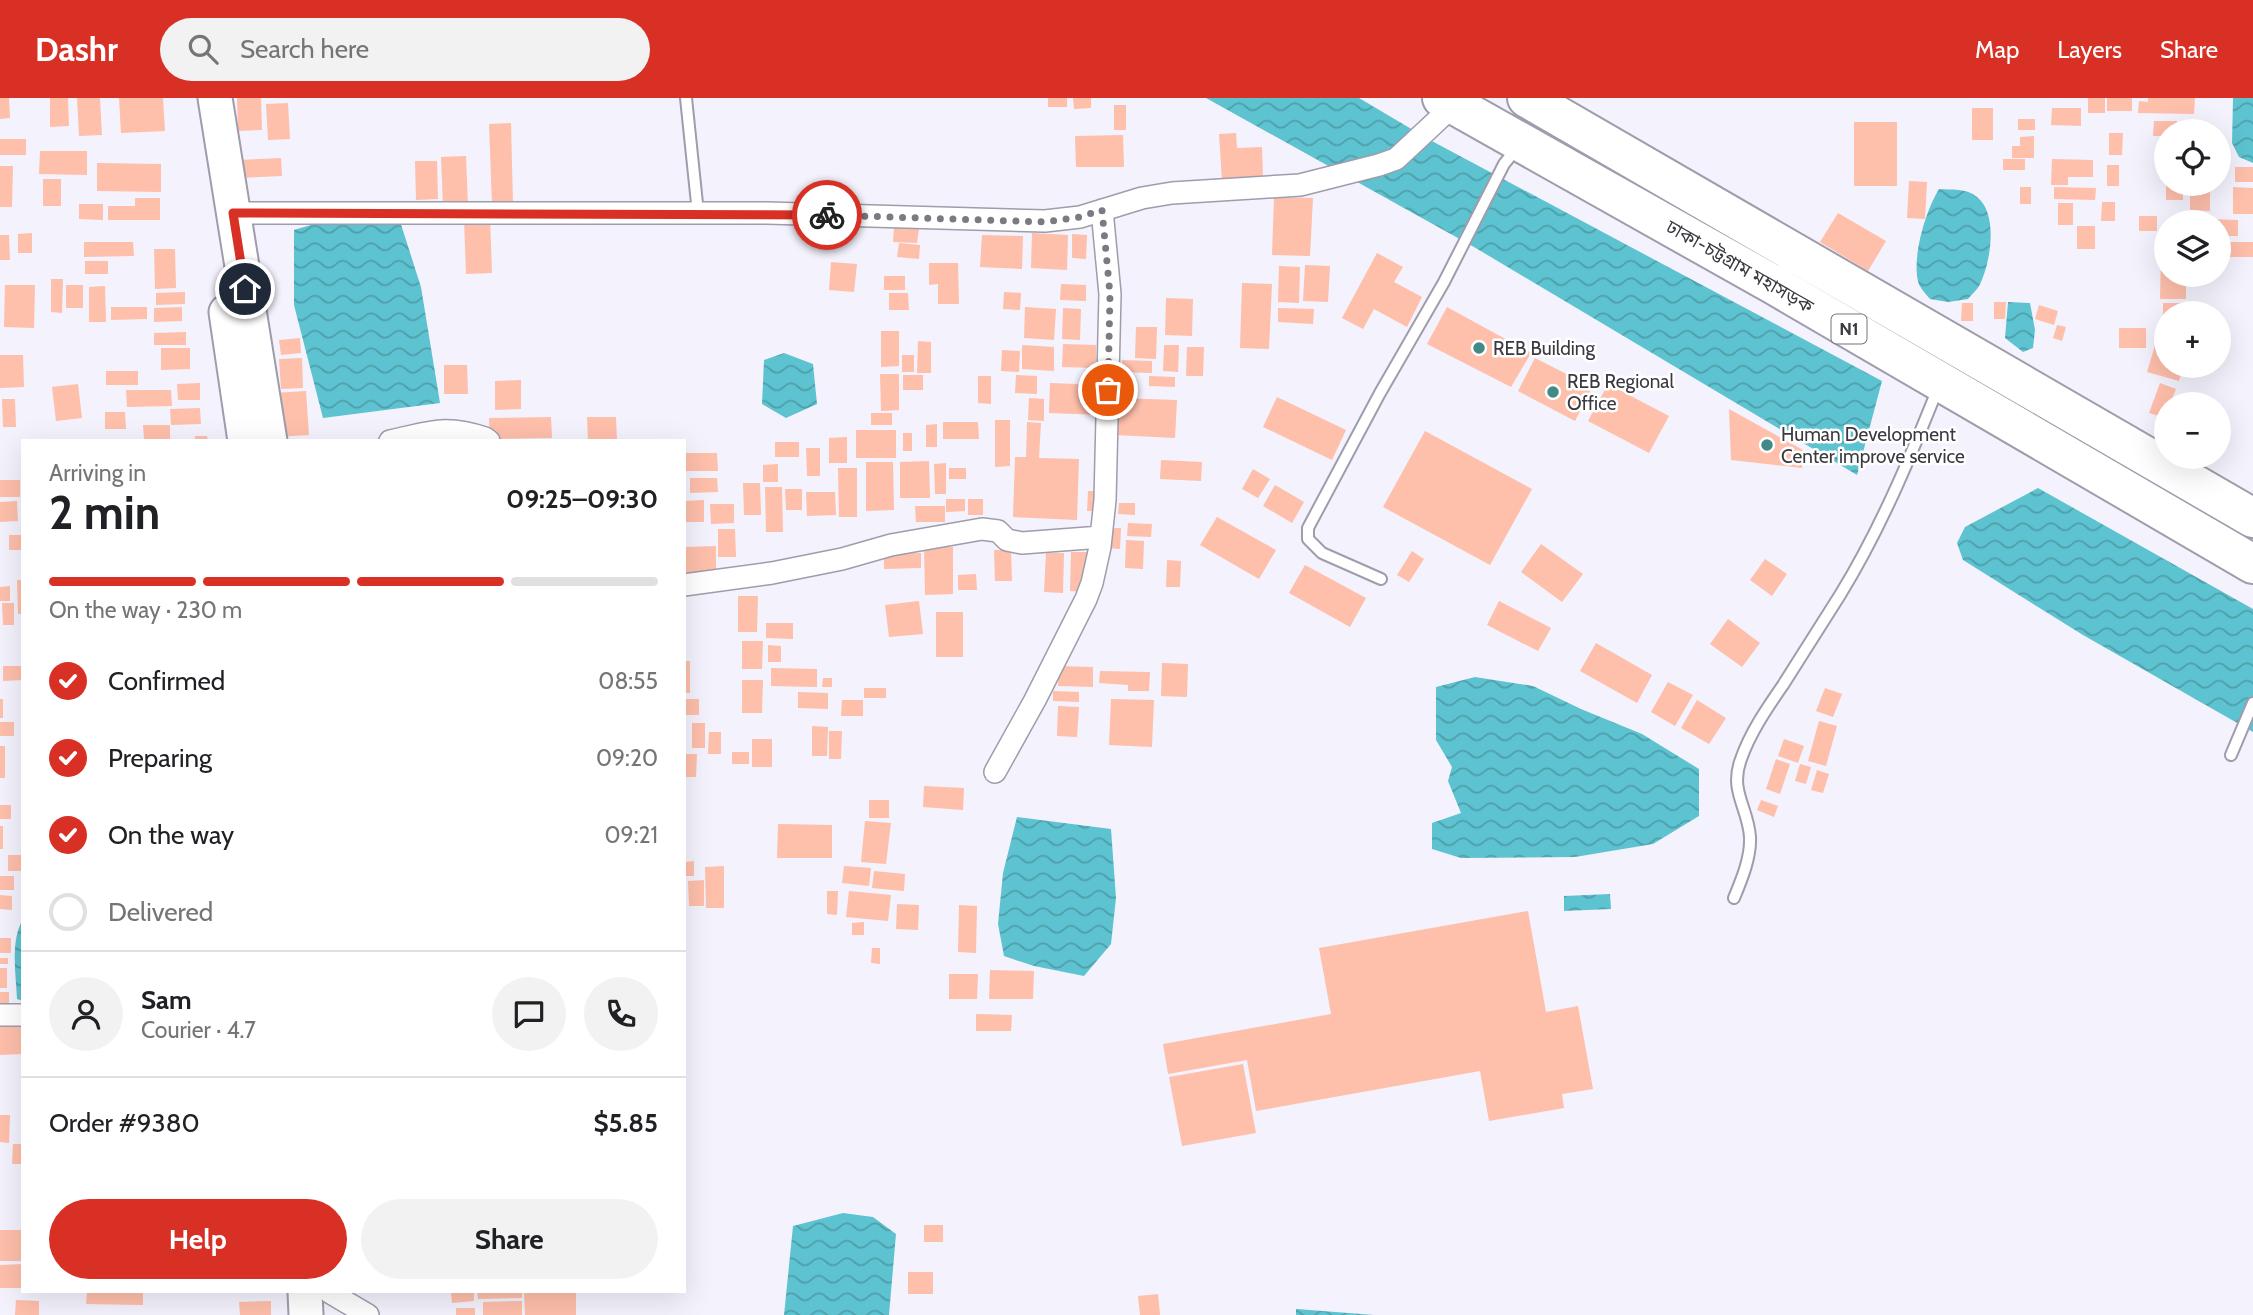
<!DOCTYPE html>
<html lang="en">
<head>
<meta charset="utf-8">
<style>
	:root { --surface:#fff; --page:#f2f2f2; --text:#202124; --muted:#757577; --line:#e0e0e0; --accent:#d93025 }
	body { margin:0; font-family:Cabin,"Noto Sans Bengali",sans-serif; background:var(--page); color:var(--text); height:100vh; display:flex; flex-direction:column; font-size:26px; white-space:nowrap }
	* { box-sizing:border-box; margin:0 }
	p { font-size:23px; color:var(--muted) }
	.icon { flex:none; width:38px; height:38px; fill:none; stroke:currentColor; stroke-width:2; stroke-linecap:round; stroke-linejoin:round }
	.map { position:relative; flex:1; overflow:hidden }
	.drawer { position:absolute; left:21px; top:341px; width:665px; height:854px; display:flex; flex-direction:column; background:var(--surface); border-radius:0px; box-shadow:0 7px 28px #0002 }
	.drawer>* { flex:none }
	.buttons { position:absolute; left:2154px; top:21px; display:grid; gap:14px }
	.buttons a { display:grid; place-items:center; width:77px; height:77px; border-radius:50%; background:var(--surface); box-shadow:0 7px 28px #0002; font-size:35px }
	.pin { position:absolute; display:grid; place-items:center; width:60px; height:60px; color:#fff; margin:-30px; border:4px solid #fff; border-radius:50%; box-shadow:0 2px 7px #0007 }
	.courier { position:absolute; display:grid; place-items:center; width:70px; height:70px; margin:-35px; border:5px solid #d93025; border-radius:50%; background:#fff; color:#222; box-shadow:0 2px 9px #0007 }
	.summary em { font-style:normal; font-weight:700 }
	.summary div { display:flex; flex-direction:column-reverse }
	.summary { display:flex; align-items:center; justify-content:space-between; height:119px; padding:0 28px }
	h1 { font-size:46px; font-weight:700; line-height:52px }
	.bar { display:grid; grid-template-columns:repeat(4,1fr); gap:10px 7px; align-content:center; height:84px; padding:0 28px }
	.bar i { height:9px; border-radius:5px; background:var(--line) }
	.bar .on { background:var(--accent) }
	.bar p { grid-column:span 4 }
	.line { display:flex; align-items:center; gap:18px; padding:0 28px; border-top:2px solid var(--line) }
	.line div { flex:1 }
	.round { display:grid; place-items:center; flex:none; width:74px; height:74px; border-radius:37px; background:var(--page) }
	ol { padding:0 28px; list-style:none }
	li { display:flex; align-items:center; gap:21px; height:77px }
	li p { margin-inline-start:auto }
	li .icon { padding:7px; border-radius:50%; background:var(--accent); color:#fff; stroke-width:4 }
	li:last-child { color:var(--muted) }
	li i { width:38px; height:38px; border:4px solid var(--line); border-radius:50% }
	.primary-button { display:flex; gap:14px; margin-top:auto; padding:14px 28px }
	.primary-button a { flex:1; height:80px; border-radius:42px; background:var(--accent); color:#fff; font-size:28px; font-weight:700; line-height:80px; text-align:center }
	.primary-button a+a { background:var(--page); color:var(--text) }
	header { display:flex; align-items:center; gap:42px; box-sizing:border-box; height:98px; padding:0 35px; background:var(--accent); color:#fff }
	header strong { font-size:33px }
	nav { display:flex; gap:38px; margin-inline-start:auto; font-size:24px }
	.search { width:490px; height:63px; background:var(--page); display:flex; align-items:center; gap:18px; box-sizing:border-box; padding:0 24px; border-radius:38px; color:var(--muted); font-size:26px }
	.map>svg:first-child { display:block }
	.water { fill:url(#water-waves) }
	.building { fill:#febfab }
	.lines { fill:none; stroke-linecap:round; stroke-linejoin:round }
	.lane-casing { stroke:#9f9cac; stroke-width:14 }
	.street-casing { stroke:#9f9cac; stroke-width:24 }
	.primary-casing { stroke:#9f9cac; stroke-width:37 }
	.highway-casing { stroke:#9f9cac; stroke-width:42 }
	.lane { stroke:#fff; stroke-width:10 }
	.street { stroke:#fff; stroke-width:21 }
	.primary { stroke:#fff; stroke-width:33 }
	.highway { stroke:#fff; stroke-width:38 }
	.done { stroke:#7b7a82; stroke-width:7; stroke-dasharray:0 12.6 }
	.route { stroke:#d93025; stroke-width:9 }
	.poi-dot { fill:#428a86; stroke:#fff; stroke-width:2.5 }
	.labels { text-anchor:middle; stroke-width:5; stroke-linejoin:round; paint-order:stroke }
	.shield { fill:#fff; stroke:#757479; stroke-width:2 }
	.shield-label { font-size:18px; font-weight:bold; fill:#3a3940 }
	.street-label { font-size:19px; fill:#3a3940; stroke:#fff }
	.poi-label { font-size:19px; fill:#3a3940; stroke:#fff; text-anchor:start }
</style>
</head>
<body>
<header>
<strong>Dashr</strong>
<div class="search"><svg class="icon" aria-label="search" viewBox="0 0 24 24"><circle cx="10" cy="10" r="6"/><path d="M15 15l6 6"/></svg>Search here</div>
<nav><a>Map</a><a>Layers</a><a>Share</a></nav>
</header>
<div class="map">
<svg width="2253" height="1217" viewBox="0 0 2253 1217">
	<defs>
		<pattern id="water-waves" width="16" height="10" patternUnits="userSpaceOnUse" patternTransform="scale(1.75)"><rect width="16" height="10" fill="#5dc3d0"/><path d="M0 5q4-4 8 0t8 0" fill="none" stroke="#4e9faa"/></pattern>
	</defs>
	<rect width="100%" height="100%" fill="#f4f2fc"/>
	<path class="water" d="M1206 0H1359L1430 42 1882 283 1857 377 1474 149Z
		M2233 0H2253V65L2239 59 2232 45Z
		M1939 91C1952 92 1966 90 1977 99 1998 115 1991 162 1981 184 1979 190 1972 196 1968 201L1948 204 1930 201C1926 196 1919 189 1918 183 1912 158 1926 112 1939 91Z
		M398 117 421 189 440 305 323 320 294 207V132L341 118Z
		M2008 204 2030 205 2035 232 2033 250 2023 254 2005 240Z
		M784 255 813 266 817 306 786 320 762 306 764 262Z
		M2038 390 2253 511V634L2083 537 1963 462 1957 445 1965 429Z
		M1475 579 1533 588 1581 611 1642 636 1699 671V718L1653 746 1575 759 1461 760 1432 751V725L1461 715 1448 683 1452 669 1436 642V589Z
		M1017 719 1111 731 1116 800 1111 846 1084 878 1034 868 1004 858 998 826 1003 775Z
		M1610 796 1611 811 1564 813V798Z
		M23 821V903L17 901C16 876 10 843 23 821Z
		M843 1115 873 1119 896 1136 889 1217H784L793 1128Z
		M1296 1211H1297L1374 1217H1296Z"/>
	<path class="building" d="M0 0H9L10 20 0 21Z
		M50 0H68L69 28 50 29Z
		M77 0H100L102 37 79 38Z
		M119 0H163L165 33 121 35Z
		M237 0H261L262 32 238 33Z
		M1048 0H1067V9H1048Z
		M1073 0H1091V10L1074 11Z
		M2088 0H2105V15H2088Z
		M2107 0H2132V13H2107Z
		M2148 0H2195L2194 16 2138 15 2139 3 2148 4Z
		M288 5 290 41 268 42 266 6Z
		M1114 7H1126V32H1114Z
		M1972 10H1993V42H1972Z
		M2052 10H2081V28L2051 27Z
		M2018 21H2035V32H2018Z
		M2154 23H2177V33H2166V38H2153Z
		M1854 24H1897V88H1854Z
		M511 25 513 106 492 107 489 26Z
		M1236 35 1237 50 1262 49 1263 80 1222 83 1219 36Z
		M2109 35H2123L2122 57H2109Z
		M1123 37 1124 69H1076L1075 38Z
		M2034 38V60H2012V48H2020V39Z
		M0 41H26V57H0Z
		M40 53H87V77L39 76Z
		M466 58 468 108 443 109 441 59Z
		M281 60 282 78 238 80 237 62Z
		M2003 61H2025V72H2003Z
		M2052 61 2093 62V79H2068V87H2051Z
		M415 63H437L438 101 416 102Z
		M97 65 161 66V94L97 93Z
		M2107 67H2119V88H2107Z
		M0 68H13L12 109H0Z
		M2235 69H2253V84H2235Z
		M43 81H61V108H43Z
		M1909 83 1927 84 1925 121 1907 120Z
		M2166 86H2183V102H2166Z
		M2190 86H2210V113L2190 112Z
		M2020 89H2031V106H2020Z
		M2054 89 2096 90 2095 102 2054 101Z
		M2233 89 2253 90V116H2233Z
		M1274 99 1313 100 1310 158 1272 157Z
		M135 100H160V122H108V108H135Z
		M2102 104H2115V123H2101Z
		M2058 105H2073V127H2058Z
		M79 106H103V122L79 121Z
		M1838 115 1886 143 1868 173 1820 144Z
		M2139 118H2157V133H2139Z
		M490 120 492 175 466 176 464 121Z
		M2210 121 2238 122V138H2219V124H2210Z
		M894 128 919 130 917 145 893 144Z
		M2077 128H2095V151H2077Z
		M32 135V155H18V136Z
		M1032 135 1068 137 1067 172 1031 170Z
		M1072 136 1087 137 1086 161 1072 160Z
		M0 137H9L10 162H0Z
		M982 137 1023 138 1022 171 980 169Z
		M84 144H133L134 158 84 159Z
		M2222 144H2253V159H2221Z
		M899 145 920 147 919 161 897 159Z
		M154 151H175L176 190 155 191Z
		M1377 155 1403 169 1394 184 1422 199 1407 229 1374 211 1363 231 1342 220Z
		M2161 158H2166V177H2186V201H2160Z
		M85 163H108V176H85Z
		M831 164 857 166 854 194 829 192Z
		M929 165H958L959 206H938V186L929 187Z
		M1305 167 1330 168 1328 204 1303 203Z
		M1279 168 1300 169 1299 205 1278 204Z
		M884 178H905V192H884Z
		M51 181H63L62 215 51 214Z
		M1242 185 1272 186 1269 251 1240 250Z
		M1061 186 1086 187V203L1060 202Z
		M5 187H35L34 230 4 229Z
		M66 187H83V210H66Z
		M105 188 106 224H89V189Z
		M185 194V206L156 207V195Z
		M1004 194 1021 195 1020 212 1003 211Z
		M889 195H908L909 212H889Z
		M1166 200 1193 201 1192 238 1165 237Z
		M1994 204H2006L2005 221H1994Z
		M1962 205H1973V223H1961Z
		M2163 205H2187V215H2166V221H2163Z
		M2039 207 2058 213 2054 227 2035 221Z
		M111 209H147V221L111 222Z
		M182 209V223L154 224V210Z
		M1025 209 1056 211 1054 242 1024 240Z
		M1447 209 1531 255 1511 289 1427 246Z
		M1063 210 1081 211 1080 242 1062 241Z
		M1278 210 1314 211 1313 226 1278 224Z
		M2057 227 2066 229 2062 243 2053 240Z
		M1136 229H1157L1156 261 1135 260Z
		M2119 230H2146V250H2119Z
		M881 233H899V268L881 269Z
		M186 234V247H154V235Z
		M2159 234 2166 236V268H2183L2179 283 2147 274Z
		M300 240 301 255 281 257 279 242Z
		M918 243 931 244V275H917Z
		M1063 246 1096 247V270L1062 269Z
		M1022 247 1054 249V273L1022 271Z
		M1164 247H1179L1178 274 1163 273Z
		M1187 249H1204L1203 278H1186Z
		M161 250H190V271L161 272Z
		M1002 252 1020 253 1019 274 1001 273Z
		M0 257H23L24 289 0 290Z
		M902 257H914V274H902Z
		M302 260 303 290 281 291 279 261Z
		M1535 260 1592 289 1575 323 1518 293Z
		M1122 262 1152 263V275L1122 274Z
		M444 267H467L468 296H444Z
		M106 273H138V287H106Z
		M880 276H899V312L881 313Z
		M903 277H923V292H903Z
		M1016 277 1037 278V296L1015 295Z
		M978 278H991V306L978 305Z
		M1149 278 1175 279V289L1149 288Z
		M521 282V311L495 312V283Z
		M200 285V302H178L177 286Z
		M1050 285 1103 287 1101 317 1049 315Z
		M2160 285 2176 291 2170 306H2166L2165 320 2149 315Z
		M78 286 82 320 56 323 52 289Z
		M1608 286 1669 318 1649 355 1588 323Z
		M126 292H171L172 308 127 309Z
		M306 293 309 337 276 339 273 295Z
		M1277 299 1346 332 1332 362 1263 329Z
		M1029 300 1044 301V323L1028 322Z
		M1116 300 1177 302 1175 340 1115 337Z
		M2 301H15L16 329H3Z
		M200 310 201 326 171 327 170 311Z
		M1729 311 1803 352 1802 370 1731 362Z
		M105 314H125L126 331H105Z
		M871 315H892V327H871Z
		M551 319 552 340 490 341 489 320Z
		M587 319H616L617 343H588Z
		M995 322H1010V368L995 369Z
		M943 324H978L979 341H943Z
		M1027 324 1041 325 1039 360 1079 361 1077 422 1013 419 1015 359H1026Z
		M937 326V349H926V327Z
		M143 327H170V341H144Z
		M856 332H896V360H856Z
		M1425 333 1532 391 1490 467 1383 409Z
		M903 335H912V353H903Z
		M195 338H207L208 343H195Z
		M847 339V365H829V340Z
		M775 344H799V359H775Z
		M806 350H820V378H807Z
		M684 355H717L718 373H685Z
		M1161 362 1202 364 1201 383 1160 381Z
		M929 363 930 400H900V364Z
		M866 364H893L894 412 866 413Z
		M946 365V396H935L934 366Z
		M778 366V384H763V367Z
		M838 370H857V419H839Z
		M949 370H966V381H949Z
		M1253 371 1270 381 1258 400 1242 391Z
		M690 380H717L718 394 690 395Z
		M0 382H20V399H0Z
		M743 385H760L761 417H744Z
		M1275 387 1304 404 1292 425 1263 408Z
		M765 389H782L783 434H766Z
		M785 391H802V412H786Z
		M1088 393H1103L1102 413H1087Z
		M806 394H835L836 417 807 418Z
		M946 401H965V413L946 414Z
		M968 401H983V417H968Z
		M704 402V424H684V403Z
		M17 403 18 423 0 424V404Z
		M1119 405H1135V417L1118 416Z
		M710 406H734V425L711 426Z
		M915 408H945V424H916Z
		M1217 419 1276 452 1259 481 1200 447Z
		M1128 425 1152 426 1151 439 1127 438Z
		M1108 430H1121L1120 451 1107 450Z
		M718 431H735L736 459H718Z
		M9 437H23V452H9Z
		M1126 442 1144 443 1143 471 1125 470Z
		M1541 446 1583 476 1562 504 1521 474Z
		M716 448V479H684V449Z
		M924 449H953V496L925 497Z
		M994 452H1011L1012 483H995Z
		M1412 453 1424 461 1409 484 1397 477Z
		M1071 454H1088L1087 494 1070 493Z
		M921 455V470L884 471V456Z
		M1046 455H1064L1063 495 1044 494Z
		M1765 461 1787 476 1772 498 1750 482Z
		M1167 462 1181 463 1180 489H1166Z
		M1305 467 1366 500 1350 529 1289 495Z
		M976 476 977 492H958V477Z
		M17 482H23V516H18Z
		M10 488V503H0V489Z
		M738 498H758L757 534H738Z
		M919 503 923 536 889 539 885 507Z
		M1499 503 1551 530 1538 553 1487 527Z
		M2 505H14V527H3Z
		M936 514H963V559H936Z
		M1728 521 1760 545 1742 569 1710 546Z
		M766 525H793V541L766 540Z
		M742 543H763L762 571H742Z
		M1596 545 1652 577 1637 605 1580 573Z
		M768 547 781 548V564H768Z
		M684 563H690V595H684Z
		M1162 565 1188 566 1187 599 1161 598Z
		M3 568H23V582L3 583Z
		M1059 568 1093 569V589L1058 588Z
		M771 570 817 571V589L771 588Z
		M1100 573 1150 574 1149 593H1128V587L1099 585Z
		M823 580H832V589H822Z
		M742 582H763L762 615H742Z
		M1668 584 1693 597 1675 628 1651 614Z
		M864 590H886V600H864Z
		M1825 590 1842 596 1833 619 1816 613Z
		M1053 593 1079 594V604L1053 603Z
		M798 594 828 595V611L798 610Z
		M0 601H3V620H0Z
		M684 601H699V617H684Z
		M1111 601 1154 602 1152 649 1109 647Z
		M842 602H863V618H841Z
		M1697 602 1726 620 1709 646 1681 630Z
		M1058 608 1079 609 1077 639 1057 638Z
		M1819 623 1837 628 1826 668 1808 663Z
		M0 624H14V638H0Z
		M692 625H705V650H692Z
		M812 628 828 629 827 658H812Z
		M829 633H842L841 661H829Z
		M709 634H721V656H708Z
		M752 641H772V669H752Z
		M1784 641 1804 648 1798 665 1778 658Z
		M0 648H5V680H0Z
		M732 654H749V666H732Z
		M684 656H697L696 679H684Z
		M1776 661 1790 666 1780 696 1766 691Z
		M1800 666 1811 669 1806 686 1795 683Z
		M1817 672 1829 676 1823 695 1811 692Z
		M924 688 964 690 963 712 923 709Z
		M869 702H889V720H869Z
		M1761 702 1778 708 1774 719 1757 712Z
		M0 707H11V721H0Z
		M865 723 891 725 886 766 861 764Z
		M778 726 832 727V760H777Z
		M0 728H3V751H0Z
		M8 757H21V773H8Z
		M694 763V778H684V764Z
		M724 768V810H706L705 769Z
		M844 768 871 770 869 788 842 785Z
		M874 773 905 776 904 793 872 790Z
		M0 778H14V792H0Z
		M704 782V808H689L688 783Z
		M827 793H838L837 817 827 816Z
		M849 793 891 797 888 823 846 819Z
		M0 797 12 798V812L0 811Z
		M897 806 919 807 918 832 896 831Z
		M959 807 977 808 976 855 958 854Z
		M1528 813 1546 914 1578 908 1593 991 1562 996 1564 1010 1489 1023 1480 973 1256 1013 1247 962 1168 976 1163 946 1331 916 1319 850Z
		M864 824V837H852V825Z
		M0 840H11V855H0Z
		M872 850H880V866L871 865Z
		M0 860H8V866H0Z
		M0 870H7V890H0Z
		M990 872 1034 873 1033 901H989Z
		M949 876H978L977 901H949Z
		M0 894H9V914H0Z
		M976 916 1012 917 1011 933H976Z
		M0 923H23V956L0 957Z
		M1243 966 1256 1035 1182 1048 1169 979Z
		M0 1017H10L9 1045 0 1044Z
		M13 1046H23V1066H12Z
		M924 1127H943V1144H924Z
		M0 1132H23V1163H0Z
		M23 1166V1190H0V1167Z
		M908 1174H933V1196H908Z
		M87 1194H143V1207L86 1206Z
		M451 1194H474V1203L452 1205Z
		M477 1194H522V1200L478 1201Z
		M524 1194H576V1217H525Z
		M1158 1196 1160 1217H1140L1138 1198Z
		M16 1202 39 1203V1217H15Z
		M271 1203V1217H240L239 1204Z
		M522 1203V1217H483V1204Z
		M456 1210H475V1217H456Z"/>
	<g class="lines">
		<g class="lane-casing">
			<path id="lane" d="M686 0 698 115
				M1381 481 1322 455 1308 441V430L1380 295 1444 184 1504 66 1517 50
				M2231 657 2253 605
				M1734 800C1742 781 1751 759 1750 739 1748 709 1729 693 1741 661 1750 635 1767 610 1783 587 1802 557 1821 527 1840 497 1880 432 1910 360 1938 290"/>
		</g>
		<g class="street-casing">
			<path id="street" d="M233 115H767L1045 123 1080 119 1142 100 1172 95 1300 87 1379 67 1396 61 1454 7
				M390 343C429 335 444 326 485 340L489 343
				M684 487 772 475 842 461 891 447 982 431 998 433 1007 442 1022 445 1101 439
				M995 674 1035 602 1086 501 1092 485 1100 449 1105 402 1110 196 1102 112
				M0 917H23
				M329 1194 368 1217"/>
		</g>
		<g class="primary-casing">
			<path id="primary" d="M215 0 270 343
				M226 214 245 343
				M305 1194 306 1217"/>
		</g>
		<g class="highway-casing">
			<path id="highway" d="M1442 0 1776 188 2253 466
				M1527 0 2253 420"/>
		</g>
		<use href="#lane" class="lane"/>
		<use href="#street" class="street"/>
		<use href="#primary" class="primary"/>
		<use href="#highway" class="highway"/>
	</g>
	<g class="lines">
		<path class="done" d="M827 117 1045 124 1080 119 1102 112 1110 196 1108 292"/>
		<path class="route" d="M245 191 233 115 827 117"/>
	</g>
	<g class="poi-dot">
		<circle cx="1479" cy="250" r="7"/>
		<circle cx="1553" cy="294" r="7"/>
		<circle cx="1767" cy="347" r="7"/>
	</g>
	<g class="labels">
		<rect class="shield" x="1831.5" y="216.5" width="35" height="29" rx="5"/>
		<g class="shield-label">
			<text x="1849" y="237">N1</text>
		</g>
		<g class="street-label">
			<text transform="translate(1740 168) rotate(30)" y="7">ঢাকা-চট্টগ্রাম মহাসড়ক</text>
		</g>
		<g class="poi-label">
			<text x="1493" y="257">REB Building</text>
			<text x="1567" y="290">REB Regional<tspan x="1567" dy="22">Office</tspan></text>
			<text x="1781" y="343">Human Development<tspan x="1781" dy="22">Center improve service</tspan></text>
		</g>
	</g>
</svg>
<div class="buttons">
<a><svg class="icon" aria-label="locate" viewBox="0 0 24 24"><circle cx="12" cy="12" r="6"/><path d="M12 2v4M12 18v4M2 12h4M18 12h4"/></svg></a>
<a><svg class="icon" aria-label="layers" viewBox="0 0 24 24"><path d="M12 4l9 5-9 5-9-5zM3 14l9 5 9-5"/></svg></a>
<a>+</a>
<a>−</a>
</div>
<div class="pin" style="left:1108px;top:292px;background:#ea580c"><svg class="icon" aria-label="bag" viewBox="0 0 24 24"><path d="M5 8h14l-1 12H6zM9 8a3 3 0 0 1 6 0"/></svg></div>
<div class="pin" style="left:245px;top:191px;background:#1f2937"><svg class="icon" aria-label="home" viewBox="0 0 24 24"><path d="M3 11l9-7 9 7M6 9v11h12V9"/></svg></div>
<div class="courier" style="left:827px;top:117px"><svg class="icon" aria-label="bike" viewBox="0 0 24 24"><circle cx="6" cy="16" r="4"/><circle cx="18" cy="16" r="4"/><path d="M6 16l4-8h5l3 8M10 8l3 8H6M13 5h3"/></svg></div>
<section class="drawer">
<div class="summary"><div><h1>2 min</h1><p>Arriving in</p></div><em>09:25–09:30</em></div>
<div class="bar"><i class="on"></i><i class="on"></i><i class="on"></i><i></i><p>On the way · 230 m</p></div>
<ol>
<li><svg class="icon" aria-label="check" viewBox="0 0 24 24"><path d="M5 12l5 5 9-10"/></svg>Confirmed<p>08:55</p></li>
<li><svg class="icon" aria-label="check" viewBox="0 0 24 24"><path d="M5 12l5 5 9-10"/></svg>Preparing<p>09:20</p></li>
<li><svg class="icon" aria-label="check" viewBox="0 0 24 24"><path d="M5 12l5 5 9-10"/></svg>On the way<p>09:21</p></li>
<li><i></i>Delivered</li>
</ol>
<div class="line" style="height:126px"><a class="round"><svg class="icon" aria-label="person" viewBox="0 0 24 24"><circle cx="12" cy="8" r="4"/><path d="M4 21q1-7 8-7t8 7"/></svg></a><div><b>Sam</b><p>Courier · 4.7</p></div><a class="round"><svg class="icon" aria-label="chat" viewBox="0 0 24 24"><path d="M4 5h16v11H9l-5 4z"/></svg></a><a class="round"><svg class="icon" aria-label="phone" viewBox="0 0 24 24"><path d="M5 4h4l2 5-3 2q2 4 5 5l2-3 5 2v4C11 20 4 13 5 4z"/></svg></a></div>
<div class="line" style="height:91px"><div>Order #9380</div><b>$5.85</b></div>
<div class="primary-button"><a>Help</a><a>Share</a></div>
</section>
</div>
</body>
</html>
